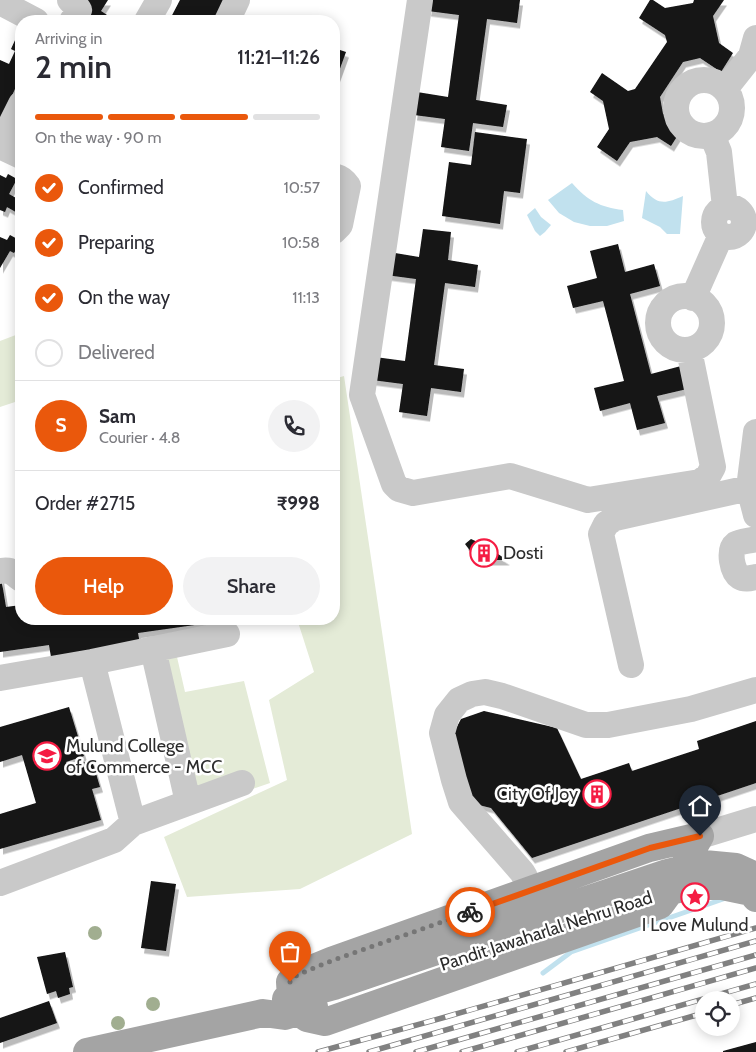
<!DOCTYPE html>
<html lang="en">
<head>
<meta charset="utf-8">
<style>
	:root { --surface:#fff; --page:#f2f2f3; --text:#2b2b33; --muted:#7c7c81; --line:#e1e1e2; --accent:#ea580c }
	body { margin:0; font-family:Cabin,sans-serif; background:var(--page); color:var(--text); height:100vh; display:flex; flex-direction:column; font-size:19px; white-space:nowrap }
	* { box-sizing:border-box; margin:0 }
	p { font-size:16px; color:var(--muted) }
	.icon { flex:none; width:28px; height:28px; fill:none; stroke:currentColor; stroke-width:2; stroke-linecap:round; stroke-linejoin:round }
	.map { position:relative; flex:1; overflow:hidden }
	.sheet { position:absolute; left:15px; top:15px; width:325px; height:610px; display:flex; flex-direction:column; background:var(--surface); border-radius:20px; box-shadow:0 2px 12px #0003 }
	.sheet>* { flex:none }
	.buttons { position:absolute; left:695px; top:991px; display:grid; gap:10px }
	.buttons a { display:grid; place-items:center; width:45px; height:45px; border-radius:50%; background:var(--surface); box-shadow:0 2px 12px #0003; font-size:25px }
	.pin { position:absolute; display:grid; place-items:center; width:42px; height:42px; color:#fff; margin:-51px -21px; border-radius:50% 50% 50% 0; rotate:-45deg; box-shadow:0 0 5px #0007 }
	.pin .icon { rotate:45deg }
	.courier { position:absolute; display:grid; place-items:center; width:50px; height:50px; margin:-25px; border:4px solid #ea580c; border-radius:50%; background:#fff; color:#222; box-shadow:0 1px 6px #0007 }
	.headline em { font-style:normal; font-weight:600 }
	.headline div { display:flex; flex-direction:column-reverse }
	.headline { display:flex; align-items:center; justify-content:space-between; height:85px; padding:0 20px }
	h1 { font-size:32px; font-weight:600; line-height:38px }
	.bar { display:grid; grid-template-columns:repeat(4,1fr); gap:8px 5px; align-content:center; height:60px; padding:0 20px }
	.bar i { height:6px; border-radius:4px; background:var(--line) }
	.bar .current { background:var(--accent) }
	.bar p { grid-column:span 4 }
	.line { display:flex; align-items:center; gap:12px; padding:0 20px; border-top:1px solid var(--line) }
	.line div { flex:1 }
	.round { display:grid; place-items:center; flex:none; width:52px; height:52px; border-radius:26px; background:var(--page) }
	ol { padding:0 20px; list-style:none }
	li { display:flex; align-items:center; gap:15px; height:55px }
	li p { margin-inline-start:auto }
	li .icon { padding:5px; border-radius:50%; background:var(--accent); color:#fff; stroke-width:4 }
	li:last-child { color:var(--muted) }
	li i { width:28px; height:28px; border:2px solid var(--line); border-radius:50% }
	.button { display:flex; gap:10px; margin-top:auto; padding:10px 20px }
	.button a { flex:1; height:58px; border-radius:30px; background:var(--accent); color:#fff; font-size:20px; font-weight:600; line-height:58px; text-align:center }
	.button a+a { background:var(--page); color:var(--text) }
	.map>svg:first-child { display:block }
	.green { fill:#e4ebd7 }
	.water { fill:#c1e1ee }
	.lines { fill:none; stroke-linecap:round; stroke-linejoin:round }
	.stream { stroke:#c1e1ee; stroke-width:5 }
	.building { fill:#131313; filter:url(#shadow) }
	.minor { stroke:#c9c9c9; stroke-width:26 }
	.major { stroke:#a4a4a4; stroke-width:28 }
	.rail-casing { stroke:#818181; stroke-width:5.5 }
	.rail { stroke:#fff; stroke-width:4; stroke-dasharray:11; stroke-linecap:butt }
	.tree { fill:#a1ae90 }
	.done { stroke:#767676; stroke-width:5; stroke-dasharray:0 9 }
	.route { stroke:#ea580c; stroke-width:6 }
	.labels { text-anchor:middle; stroke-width:5; stroke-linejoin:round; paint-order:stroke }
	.poi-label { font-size:18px; fill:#2c2c2c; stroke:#fff; text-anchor:start }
	.street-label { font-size:18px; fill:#2c2c2c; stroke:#fff }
</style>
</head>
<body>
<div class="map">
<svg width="756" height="1052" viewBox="0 0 756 1052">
	<defs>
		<filter id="shadow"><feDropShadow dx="3" dy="5.5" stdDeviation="0" flood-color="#0004"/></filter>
	</defs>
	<rect width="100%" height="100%" fill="#fff"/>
	<path class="green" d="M21 333V400L0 407V341Z
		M344 376 412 834 300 889 187 897 164 837 287 780 269 700 314 672 297 619H334V379Z
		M177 657 185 692 244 681 270 783 180 814 151 663Z"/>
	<path class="water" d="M572 183C588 201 600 207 623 210L624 221 607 226H590L574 222 559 213 548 200Z
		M646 191C658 206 667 203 683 196L680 234H667L660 227 642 218Z
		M535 208 541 217 551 225 545 232 540 236 535 231 527 215Z"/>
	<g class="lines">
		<path class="stream" d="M543 973 571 952 726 898"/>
	</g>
	<path class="building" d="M79 0H108L101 11 116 21H97L95 20V21H81Z
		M180 0H225L214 21H169Z
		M430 0H520L517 23 487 19 476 100 507 105 503 127 473 123 469 151 441 147 445 119 414 115 417 92 448 97 459 15 428 11Z
		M650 0H653L665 8 693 3 694 0H724L713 16 719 43 733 53 721 72 700 58 683 62 660 97 663 114 683 127 671 146 657 137 630 142 617 161 597 147 609 129 603 101 590 92 602 73 628 91 635 89 667 42 665 35 639 18Z
		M16 38 21 41V81L19 80 0 122V60L9 64 15 51 11 49Z
		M334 48 346 52 334 85Z
		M475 132 527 139 520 193 504 191 500 224 442 216 449 162 471 165Z
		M8 174 17 179 9 194 16 198 21 188V215L7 207 5 212 0 210V175L6 178Z
		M423 229 451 232 448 260 478 265 475 287 445 283 434 365 464 369 461 392 431 388 427 416 399 412 403 384 372 380 375 357 405 361 416 279 386 275 389 252 419 257Z
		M10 235 21 241 14 253 10 251 0 268V237L7 240Z
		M618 244 625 272 654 264 660 286 630 294 651 374 681 366 687 389 657 396 665 423 637 430 630 403 600 411 594 388 624 381 603 301 573 308 567 286 597 278 590 251Z
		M471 539 486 546 507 560H477L465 544Z
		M0 577H1L6 607 21 605V619H230V620L138 633 140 644 51 657 49 645 0 652Z
		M69 707 84 756 66 762 68 767 92 760 100 787 92 789 101 820 0 849V814L36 803 22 755 0 762V727Z
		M484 711 557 728 581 779 629 763 632 771 699 749 697 741 756 721V783L532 858 491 808 475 804 448 744 461 719Z
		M151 881 176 884 166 951 141 948Z
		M65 952 73 987 69 988 70 994 58 998 56 991 47 994 37 957Z
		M49 1001 57 1023 0 1043V1018Z
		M756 1042V1052H723V1051Z"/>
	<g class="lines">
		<path class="minor" d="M70 0 77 7 79 10 72 21
			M420 0 362 395 394 484 399 489 413 493 510 476 588 500 700 482 708 476 713 467 689 350
			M0 2 36 21
			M147 21 159 0
			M227 21 237 0
			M676 108a28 28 0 1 1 56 0a28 28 0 1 1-56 0Z
			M725 89 751 56 756 38
			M712 135 719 152 725 207
			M0 146 21 104
			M0 146 21 156
			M334 176C341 178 344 180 348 186L340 225 334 231
			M714 222a15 15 0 1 1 30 0a15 15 0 1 1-30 0Z
			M658 323a27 27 0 1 1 54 0a27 27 0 1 1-54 0Z
			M693 298 721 235
			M756 432 749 488 756 515
			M756 539C750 541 741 541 736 544 728 550 732 572 740 577 745 580 751 578 756 577
			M0 571C13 569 12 573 21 579
			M153 649 188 802
			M631 665 601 534 606 524 615 518 749 488
			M0 678 92 662 227 634
			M133 823 242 783
			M700 836 756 819
			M525 877 522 872 461 802 454 780 442 733 447 715 459 700 472 694 485 692 502 696 586 725H608L691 709 756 690
			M0 883 114 840 133 823 92 662"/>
		<path class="major" d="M700 836 688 857 679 879 660 905 325 1022 307 1018 299 1012 291 998 290 982 297 975 331 961 649 848Z
			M661 893 691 886H722L751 892 756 898
			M286 999 334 986 557 910 667 873 704 864 736 867 756 876
			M87 1052 263 1013 285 1016 314 1007"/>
		<g class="rail-casing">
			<path id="rail" d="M731 1005 756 998
				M318 1052 442 1018 756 928
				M369 1052 756 941
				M416 1052 756 955
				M462 1052 756 968
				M517 1052 756 984
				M566 1052 704 1013"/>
		</g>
		<use href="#rail" class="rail"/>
	</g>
	<g class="tree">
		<circle cx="95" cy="933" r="7"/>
		<circle cx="153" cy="1004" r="7"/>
		<circle cx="118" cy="1023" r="7"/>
	</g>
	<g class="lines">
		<path class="done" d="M290 982 297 975 331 961 470 912"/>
		<path class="route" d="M470 912 650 848 700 836"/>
	</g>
	<defs>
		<g id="building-ring" transform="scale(1.4375)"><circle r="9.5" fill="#fff" stroke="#f51c43" stroke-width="1.5"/><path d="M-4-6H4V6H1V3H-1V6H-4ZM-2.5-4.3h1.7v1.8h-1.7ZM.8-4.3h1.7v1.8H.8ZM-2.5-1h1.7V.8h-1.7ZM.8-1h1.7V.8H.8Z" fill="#f51c43"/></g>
		<g id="university-ring" transform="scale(1.4375)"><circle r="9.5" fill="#fff" stroke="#f51c43" stroke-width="1.5"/><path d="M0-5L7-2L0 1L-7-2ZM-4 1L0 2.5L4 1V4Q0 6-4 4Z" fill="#f51c43"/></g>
		<g id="sight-ring" transform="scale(1.4375)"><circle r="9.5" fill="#fff" stroke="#f51c43" stroke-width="1.5"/><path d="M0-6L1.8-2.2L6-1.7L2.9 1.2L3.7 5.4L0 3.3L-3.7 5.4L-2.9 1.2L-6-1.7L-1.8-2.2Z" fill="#f51c43"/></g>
	</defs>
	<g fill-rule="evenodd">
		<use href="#building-ring" x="484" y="553"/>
		<use href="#university-ring" x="47" y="756"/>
		<use href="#building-ring" x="597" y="794"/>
		<use href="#sight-ring" x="695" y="897"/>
	</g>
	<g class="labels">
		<g class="poi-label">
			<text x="503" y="559">Dosti</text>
			<text x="66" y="752">Mulund College<tspan x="66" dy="21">of Commerce - MCC</tspan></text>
			<text x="578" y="800" text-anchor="end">City Of Joy</text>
			<text x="695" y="931" text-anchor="middle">I Love Mulund</text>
		</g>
		<g class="street-label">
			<text transform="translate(546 931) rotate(-18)" y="6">Pandit Jawaharlal Nehru Road</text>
		</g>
	</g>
</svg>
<div class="buttons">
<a><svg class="icon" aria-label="locate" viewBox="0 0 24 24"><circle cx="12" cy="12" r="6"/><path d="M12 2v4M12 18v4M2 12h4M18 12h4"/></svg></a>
</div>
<div class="pin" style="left:290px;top:982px;background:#ea580c"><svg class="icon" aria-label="bag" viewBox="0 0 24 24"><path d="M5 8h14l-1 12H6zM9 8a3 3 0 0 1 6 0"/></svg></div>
<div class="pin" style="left:700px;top:836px;background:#1f2937"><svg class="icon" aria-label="home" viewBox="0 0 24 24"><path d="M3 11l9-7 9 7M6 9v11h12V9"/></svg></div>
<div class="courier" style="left:470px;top:912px"><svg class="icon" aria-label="bike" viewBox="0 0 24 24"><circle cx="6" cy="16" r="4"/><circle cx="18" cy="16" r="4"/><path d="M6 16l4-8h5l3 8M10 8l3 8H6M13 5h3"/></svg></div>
<section class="sheet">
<div class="headline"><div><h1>2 min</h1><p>Arriving in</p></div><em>11:21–11:26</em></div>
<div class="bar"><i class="current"></i><i class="current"></i><i class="current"></i><i></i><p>On the way · 90 m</p></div>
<ol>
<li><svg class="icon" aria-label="check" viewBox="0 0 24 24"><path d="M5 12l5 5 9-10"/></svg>Confirmed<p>10:57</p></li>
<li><svg class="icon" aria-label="check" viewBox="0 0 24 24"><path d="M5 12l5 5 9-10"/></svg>Preparing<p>10:58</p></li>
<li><svg class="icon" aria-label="check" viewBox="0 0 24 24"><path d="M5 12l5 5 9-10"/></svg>On the way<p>11:13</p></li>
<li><i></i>Delivered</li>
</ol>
<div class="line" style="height:90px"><b class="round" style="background:var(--accent);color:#fff">S</b><div><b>Sam</b><p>Courier · 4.8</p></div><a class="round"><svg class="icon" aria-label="phone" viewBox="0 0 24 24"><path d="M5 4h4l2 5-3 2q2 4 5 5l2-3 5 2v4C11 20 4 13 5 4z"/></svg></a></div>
<div class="line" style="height:65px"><div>Order #2715</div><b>₹998</b></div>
<div class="button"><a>Help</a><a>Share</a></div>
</section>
</div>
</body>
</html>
